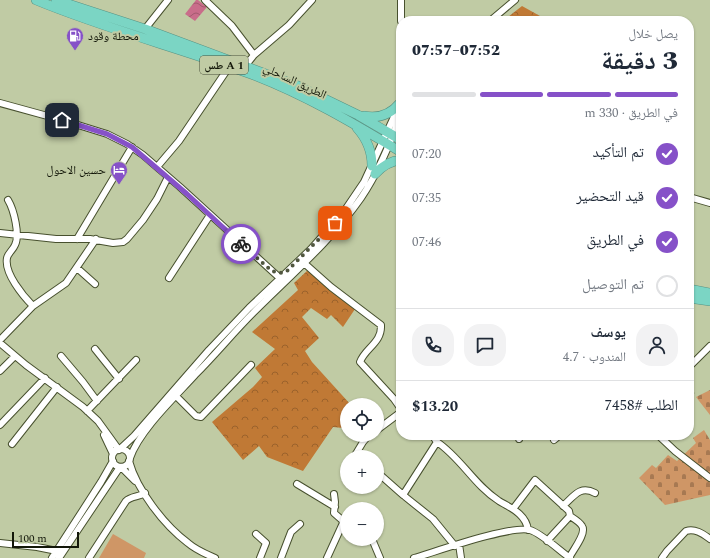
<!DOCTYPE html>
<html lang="ar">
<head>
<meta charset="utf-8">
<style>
	:root { --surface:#fff; --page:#f2f2f3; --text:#1f2937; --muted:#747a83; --line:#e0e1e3; --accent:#8651c8 }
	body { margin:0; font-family:Spectral,"Noto Naskh Arabic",serif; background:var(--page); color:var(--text); direction:rtl; height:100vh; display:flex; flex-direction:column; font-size:15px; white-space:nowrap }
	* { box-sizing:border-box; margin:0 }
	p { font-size:13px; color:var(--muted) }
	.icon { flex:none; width:22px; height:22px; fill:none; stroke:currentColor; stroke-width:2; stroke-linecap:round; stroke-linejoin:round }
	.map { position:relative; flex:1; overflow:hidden; direction:ltr }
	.drawer { position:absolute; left:396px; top:16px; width:298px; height:424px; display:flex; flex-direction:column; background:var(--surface); border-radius:16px; box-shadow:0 1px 3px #0004; direction:rtl }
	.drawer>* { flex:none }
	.controls { position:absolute; left:340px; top:398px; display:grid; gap:8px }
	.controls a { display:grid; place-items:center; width:44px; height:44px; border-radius:50%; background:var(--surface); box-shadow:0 1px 3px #0004; font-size:20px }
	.scale { position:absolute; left:12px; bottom:10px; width:67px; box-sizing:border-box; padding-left:4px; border:2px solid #131709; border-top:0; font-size:11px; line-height:14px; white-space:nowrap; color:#131709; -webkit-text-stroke:3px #c0cba4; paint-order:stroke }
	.pin { position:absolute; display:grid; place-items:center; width:34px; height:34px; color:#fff; margin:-17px; border-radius:8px; box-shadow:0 2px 6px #0006 }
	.courier { position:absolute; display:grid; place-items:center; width:40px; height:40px; margin:-20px; border:3px solid #8651c8; border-radius:50%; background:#fff; color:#222; box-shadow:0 1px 5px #0007 }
	.overview em { font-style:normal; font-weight:800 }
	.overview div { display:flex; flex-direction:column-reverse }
	.overview { display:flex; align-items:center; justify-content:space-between; height:68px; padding:0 16px }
	h1 { font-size:26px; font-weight:800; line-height:30px }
	.bar { display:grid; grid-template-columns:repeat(4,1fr); gap:6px 4px; align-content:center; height:48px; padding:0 16px }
	.bar i { height:5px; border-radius:3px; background:var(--line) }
	.bar .active { background:var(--accent) }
	.bar p { grid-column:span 4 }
	.line { display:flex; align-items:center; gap:10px; padding:0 16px; border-top:1px solid var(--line) }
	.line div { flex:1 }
	.round { display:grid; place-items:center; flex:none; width:42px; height:42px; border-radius:16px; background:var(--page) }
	ol { padding:0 16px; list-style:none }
	li { display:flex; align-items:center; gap:12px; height:44px }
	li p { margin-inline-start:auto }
	li .icon { padding:4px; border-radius:50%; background:var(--accent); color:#fff; stroke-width:4 }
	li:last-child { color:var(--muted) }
	li i { width:22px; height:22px; border:2px solid var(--line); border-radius:50% }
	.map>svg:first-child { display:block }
	.grass { fill:#cf9666 }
	.forest { fill:url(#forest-crowns) }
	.cemetery { fill:url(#cemetery-stones) }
	.water { fill:url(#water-waves) }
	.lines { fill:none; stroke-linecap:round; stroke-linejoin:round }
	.minor-casing { stroke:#47502e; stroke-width:8 }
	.highway-casing { stroke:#579283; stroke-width:10 }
	.minor { stroke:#fff; stroke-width:6 }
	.highway { stroke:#7bd5c4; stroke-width:9 }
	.done { stroke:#50563f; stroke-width:4; stroke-dasharray:0 7.2 }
	.route { stroke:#8651c8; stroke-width:5 }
	.labels { text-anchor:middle; stroke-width:4; stroke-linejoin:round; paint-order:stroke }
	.shield { fill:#c0cba4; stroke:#474d38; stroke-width:1 }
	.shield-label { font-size:11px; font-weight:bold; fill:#131709 }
	.poi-label { font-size:12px; fill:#131709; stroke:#c0cba4; text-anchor:start }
	.street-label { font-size:12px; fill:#131709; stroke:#c0cba4 }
</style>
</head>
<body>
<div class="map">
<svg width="710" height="558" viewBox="0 0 710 558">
	<defs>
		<pattern id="forest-crowns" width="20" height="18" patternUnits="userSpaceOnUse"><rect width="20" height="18" fill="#c07935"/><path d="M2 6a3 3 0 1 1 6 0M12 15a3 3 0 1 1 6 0" fill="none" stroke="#9b622b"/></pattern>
		<pattern id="cemetery-stones" width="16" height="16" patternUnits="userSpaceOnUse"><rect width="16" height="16" fill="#cf9666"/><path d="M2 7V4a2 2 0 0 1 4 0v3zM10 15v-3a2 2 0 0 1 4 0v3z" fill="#a77952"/></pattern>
		<pattern id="water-waves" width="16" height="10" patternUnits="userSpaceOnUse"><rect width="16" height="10" fill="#c96d8a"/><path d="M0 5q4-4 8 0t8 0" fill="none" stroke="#a2596f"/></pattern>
	</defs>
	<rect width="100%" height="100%" fill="#c0cba4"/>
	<path class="grass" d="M113 534 146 553 144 558H99Z"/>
	<path class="forest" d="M522 6 549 21H503Z
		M308 270 355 309 343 327 331 315 327 319 311 308 302 317 319 338 305 351 312 362 351 405H347V421L343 428 333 427 303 471 267 457 259 446 243 460 212 422 253 387 262 377 255 368 275 349 252 332 298 290 294 283Z"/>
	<path class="cemetery" d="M710 390V415L696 397Z
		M704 430 710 440V495L665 505 639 478 652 465 656 468 668 455 677 461 696 443 693 438Z"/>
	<path class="water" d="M196 0H198L207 7 195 21 185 14Z"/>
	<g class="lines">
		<g class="minor-casing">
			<path id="minor" d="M205 0 232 26 254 55 246 65
				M401 0V21
				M490 21 515 0
				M145 29 168 0
				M254 55 289 25 312 0
				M0 103 62 120 107 134 127 144 143 155 180 187 283 281
				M157 167 179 141 229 67
				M689 197 710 203
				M8 200C14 210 20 235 15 245 13 250 8 253 7 258 4 273 23 296 33 306
				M0 233 56 239H90L113 243 123 242 127 239 143 220 157 199 168 177
				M77 239 132 147
				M304 263 331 287 381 325C382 343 365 348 360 362L394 399 401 409
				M77 268 95 284
				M169 278 210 215
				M0 340 33 306 66 283 96 239
				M0 343 26 365 83 407 98 421 119 450 134 436 209 350 249 308 311 249 343 213 364 182 399 106
				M95 349 119 379
				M61 356 83 382 97 401
				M689 367 710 346
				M0 371 15 356
				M689 392 690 393
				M176 396 196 416 201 417 251 365
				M87 411 136 360
				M0 425 45 378
				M377 430 401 412
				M104 435 113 454
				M432 435 437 442
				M518 435 519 439
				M658 435 675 451 710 478
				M554 440 560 435
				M12 444 57 387
				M112 458a9 9 0 1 1 18 0a9 9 0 1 1-18 0Z
				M354 457 363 442 369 435
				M130 458C139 431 175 397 195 375 215 355 233 333 253 313 290 276 331 241 361 198 378 173 391 142 401 113
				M129 461C137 490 164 525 188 543 196 550 206 554 215 558
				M121 467 135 481
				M377 472 403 495
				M346 479 347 474
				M297 484 335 507
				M563 506C574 496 580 485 595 493
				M513 509 535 480 569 511 570 516 547 541
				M256 534 266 543 260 558
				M372 539 380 558
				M0 543 37 547 57 551
				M459 544 461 558
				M455 546 433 519 403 495 437 442C461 458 474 485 499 501 511 508 526 514 528 530
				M52 558 101 482 113 461
				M59 558 120 467
				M89 558 126 501C131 496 139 497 145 493
				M281 558 291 532 300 524
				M327 558 343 523 342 520 334 513 335 502 334 494
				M414 558C435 552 511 525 530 530 541 533 560 551 570 558
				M569 558C573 550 587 533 582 526 580 522 573 518 570 516
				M662 558 667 551 686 531C695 528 703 534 710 539"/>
		</g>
		<g class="highway-casing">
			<path id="highway" d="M36 0C106 29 180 48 251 74 304 94 353 123 401 152
				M56 0 145 29 298 86 358 115 401 140
				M364 116C379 119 391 114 400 103
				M357 128C367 139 372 151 372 166
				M375 174C382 166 390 161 401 160
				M689 289 710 293
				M689 298 710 301"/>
		</g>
		<use href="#minor" class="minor"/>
		<use href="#highway" class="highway"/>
	</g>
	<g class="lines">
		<path class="done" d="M241 244 272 271 279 273 286 272 335 223"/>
		<path class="route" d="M62 120 107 134 132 147 187 194 241 244"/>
	</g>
	<defs>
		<g id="fuel-pin" transform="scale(0.9)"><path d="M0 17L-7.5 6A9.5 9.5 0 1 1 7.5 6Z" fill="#8651c8" stroke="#c0cba4"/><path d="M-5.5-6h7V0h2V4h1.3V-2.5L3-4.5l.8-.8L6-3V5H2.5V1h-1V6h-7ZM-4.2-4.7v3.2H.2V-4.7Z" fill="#fff"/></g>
		<g id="hotel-pin" transform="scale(0.9)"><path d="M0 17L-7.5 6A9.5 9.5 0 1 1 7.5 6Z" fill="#8651c8" stroke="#c0cba4"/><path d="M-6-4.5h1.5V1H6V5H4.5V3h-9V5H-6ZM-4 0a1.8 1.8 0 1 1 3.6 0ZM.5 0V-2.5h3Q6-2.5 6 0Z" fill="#fff"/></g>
	</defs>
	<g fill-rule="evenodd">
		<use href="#fuel-pin" x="75" y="36"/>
		<use href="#hotel-pin" x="119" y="170"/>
	</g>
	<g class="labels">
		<rect class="shield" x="200" y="56" width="48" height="18" rx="3"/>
		<g class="shield-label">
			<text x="224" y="69">طس A 1</text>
		</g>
		<g class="poi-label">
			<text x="88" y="40">محطة وقود</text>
			<text x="106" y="174" text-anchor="end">حسين الاحول</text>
		</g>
		<g class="street-label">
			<text transform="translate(295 81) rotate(25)" y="4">الطريق الساحلي</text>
		</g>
	</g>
</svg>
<div class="controls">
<a><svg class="icon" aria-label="locate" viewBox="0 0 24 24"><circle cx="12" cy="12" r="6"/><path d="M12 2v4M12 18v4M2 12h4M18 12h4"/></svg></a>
<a>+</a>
<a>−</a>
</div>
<div class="scale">100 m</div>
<div class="pin" style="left:335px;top:223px;background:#ea580c"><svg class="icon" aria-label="bag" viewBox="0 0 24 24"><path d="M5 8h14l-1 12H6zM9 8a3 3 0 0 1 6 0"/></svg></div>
<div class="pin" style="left:62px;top:120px;background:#1f2937"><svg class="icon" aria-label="home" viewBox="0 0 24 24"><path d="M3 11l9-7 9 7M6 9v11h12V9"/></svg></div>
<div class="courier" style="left:241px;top:244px"><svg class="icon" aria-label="bike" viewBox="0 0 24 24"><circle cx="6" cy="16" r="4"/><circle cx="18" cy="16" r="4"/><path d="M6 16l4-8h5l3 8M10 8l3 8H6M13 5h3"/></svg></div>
<section class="drawer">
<div class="overview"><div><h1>3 دقيقة</h1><p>يصل خلال</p></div><em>07:52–07:57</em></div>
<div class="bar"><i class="active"></i><i class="active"></i><i class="active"></i><i></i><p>في الطريق · 330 m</p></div>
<ol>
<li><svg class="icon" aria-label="check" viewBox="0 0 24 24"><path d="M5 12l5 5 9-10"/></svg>تم التأكيد<p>07:20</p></li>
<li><svg class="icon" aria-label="check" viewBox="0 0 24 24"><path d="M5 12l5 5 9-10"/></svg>قيد التحضير<p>07:35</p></li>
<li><svg class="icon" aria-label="check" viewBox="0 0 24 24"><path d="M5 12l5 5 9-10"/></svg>في الطريق<p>07:46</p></li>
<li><i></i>تم التوصيل</li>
</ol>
<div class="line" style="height:72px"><a class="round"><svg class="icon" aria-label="person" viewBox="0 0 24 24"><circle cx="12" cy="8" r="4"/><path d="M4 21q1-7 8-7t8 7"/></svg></a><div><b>يوسف</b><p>المندوب · 4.7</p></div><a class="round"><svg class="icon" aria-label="chat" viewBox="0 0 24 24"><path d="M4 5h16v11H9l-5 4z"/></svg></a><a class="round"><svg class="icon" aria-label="phone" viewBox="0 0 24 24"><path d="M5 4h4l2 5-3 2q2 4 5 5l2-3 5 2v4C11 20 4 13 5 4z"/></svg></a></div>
<div class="line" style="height:52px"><div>الطلب #7458</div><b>$13.20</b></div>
</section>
</div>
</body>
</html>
